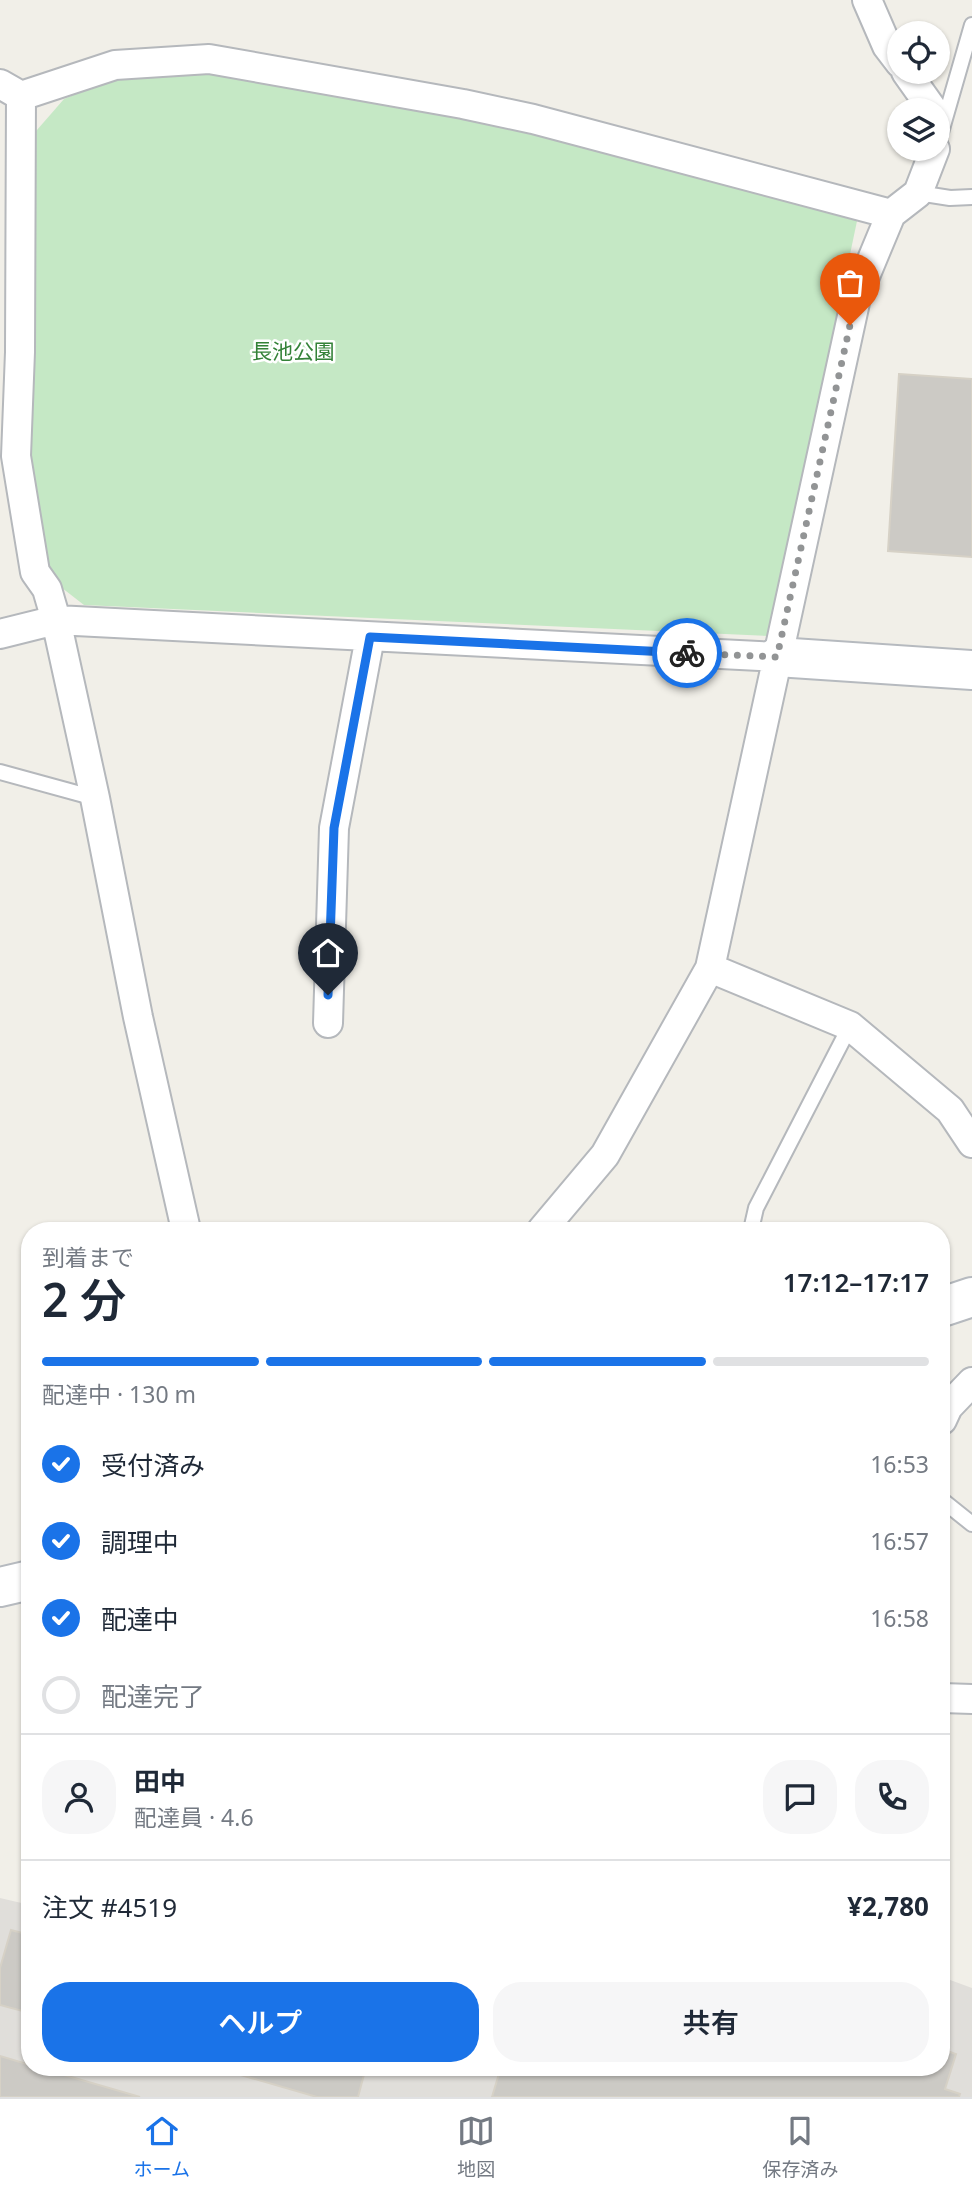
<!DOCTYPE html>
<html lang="ja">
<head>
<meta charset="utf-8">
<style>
	:root { --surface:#fff; --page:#f6f6f7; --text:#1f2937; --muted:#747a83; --line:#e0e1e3; --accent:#1a73e8 }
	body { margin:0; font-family:"Noto Sans","Noto Sans JP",sans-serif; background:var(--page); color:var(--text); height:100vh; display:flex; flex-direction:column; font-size:26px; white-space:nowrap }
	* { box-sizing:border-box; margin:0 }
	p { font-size:23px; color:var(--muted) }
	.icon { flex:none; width:38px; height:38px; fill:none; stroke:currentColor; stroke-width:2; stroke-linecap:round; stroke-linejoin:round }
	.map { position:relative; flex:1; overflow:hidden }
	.sheet { position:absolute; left:21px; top:1222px; width:929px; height:854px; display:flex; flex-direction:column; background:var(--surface); border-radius:28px; box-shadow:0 2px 5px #0004 }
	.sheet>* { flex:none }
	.fabs { position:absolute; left:887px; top:21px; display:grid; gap:14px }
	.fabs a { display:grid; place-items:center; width:63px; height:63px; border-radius:50%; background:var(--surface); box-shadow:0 2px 5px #0004; font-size:35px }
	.pin { position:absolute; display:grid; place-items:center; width:60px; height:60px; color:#fff; margin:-72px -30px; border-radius:50% 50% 50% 0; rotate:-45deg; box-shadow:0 0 7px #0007 }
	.pin .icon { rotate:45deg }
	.courier { position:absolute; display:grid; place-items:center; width:70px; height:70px; margin:-35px; border:5px solid #1a73e8; border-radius:50%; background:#fff; color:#222; box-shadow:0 2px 9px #0007 }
	.headline em { font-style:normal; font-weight:600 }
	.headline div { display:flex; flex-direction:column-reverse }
	.headline { display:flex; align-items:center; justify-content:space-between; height:119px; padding:0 21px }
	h1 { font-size:46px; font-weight:600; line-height:52px }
	.bar { display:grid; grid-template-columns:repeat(4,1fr); gap:10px 7px; align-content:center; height:84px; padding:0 21px }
	.bar i { height:9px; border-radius:5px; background:var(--line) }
	.bar .selected { background:var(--accent) }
	.bar p { grid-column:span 4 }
	.line { display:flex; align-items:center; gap:18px; padding:0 21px; border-top:2px solid var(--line) }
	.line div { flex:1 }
	.round { display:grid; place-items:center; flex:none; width:74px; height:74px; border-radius:28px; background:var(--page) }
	ol { padding:0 21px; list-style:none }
	li { display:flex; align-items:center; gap:21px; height:77px }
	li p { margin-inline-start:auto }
	li .icon { padding:7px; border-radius:50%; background:var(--accent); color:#fff; stroke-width:4 }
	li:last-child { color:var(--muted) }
	li i { width:38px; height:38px; border:4px solid var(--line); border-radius:50% }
	.button { display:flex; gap:14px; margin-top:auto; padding:14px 21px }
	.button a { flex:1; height:80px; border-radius:28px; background:var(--accent); color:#fff; font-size:28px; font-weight:600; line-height:80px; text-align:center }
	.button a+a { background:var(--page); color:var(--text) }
	.dock { display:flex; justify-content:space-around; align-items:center; height:98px; border-top:2px solid var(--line); background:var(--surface); font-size:19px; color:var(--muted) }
	.dock a { display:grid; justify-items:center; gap:4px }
	.dock .selected { color:var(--accent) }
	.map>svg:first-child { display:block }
	.industrial { fill:#e0deda }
	.green { fill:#c5e8c5 }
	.building { fill:#cccac5; stroke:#d6d1c6; stroke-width:2 }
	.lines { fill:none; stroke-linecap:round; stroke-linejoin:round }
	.lane-casing { stroke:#b5b8bc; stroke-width:18 }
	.street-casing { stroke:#b5b8bc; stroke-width:32 }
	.secondary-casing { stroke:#b6babf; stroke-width:42 }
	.lane { stroke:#fff; stroke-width:14 }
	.street { stroke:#fff; stroke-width:28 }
	.secondary { stroke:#fff; stroke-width:38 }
	.done { stroke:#929495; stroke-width:7; stroke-dasharray:0 12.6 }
	.route { stroke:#1a73e8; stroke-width:9 }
	.labels { text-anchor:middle; stroke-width:5; stroke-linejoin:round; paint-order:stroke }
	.park-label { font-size:21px; fill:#348238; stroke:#fff }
</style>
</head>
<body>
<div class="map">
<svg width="972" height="2097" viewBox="0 0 972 2097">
	<rect width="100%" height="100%" fill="#f1efe8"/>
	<path class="industrial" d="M0 1898 30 1905V2067H942V1977L972 1988V2097H0Z"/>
	<path class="green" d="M209 70 440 111 533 132 857 221 770 636 84 605 44 574 25 456 30 138 64 99 117 77Z"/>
	<path class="building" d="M899 374 972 379V557L888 551Z
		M11 1930 30 1935V2013L0 2005V1968Z
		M942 2049 956 2054 945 2089 960 2094 959 2097H492L501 2067H942Z
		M0 2056 30 2065V2067H37L140 2097H0Z
		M213 2067H366L358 2097H317Z"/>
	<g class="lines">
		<g class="lane-casing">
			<path id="lane" d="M940 136 972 25
				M918 193 950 198 972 197
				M0 772 95 798
				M751 1230 756 1208 850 1026
				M942 1500 972 1524"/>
		</g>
		<g class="street-casing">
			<path id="street" d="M867 0 887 46 900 63
				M906 72 933 110
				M0 84 21 96 115 65 209 59 463 104 533 119 891 214
				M21 96 20 352 16 456 35 572 47 589 56 620 95 798 138 1017 186 1230
				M0 634 56 620 777 657
				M710 968 850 1026 950 1110 972 1143
				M328 1023 334 828 370 637
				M542 1230 605 1155 710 968 856 298 891 214 918 193 935 149
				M942 1420 948 1407 972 1382
				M942 1698 972 1699"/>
		</g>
		<g class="secondary-casing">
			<path id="secondary" d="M777 657 972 670
				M942 1307 972 1297
				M0 1587 30 1580"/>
		</g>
		<use href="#lane" class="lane"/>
		<use href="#street" class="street"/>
		<use href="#secondary" class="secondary"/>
	</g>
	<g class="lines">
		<path class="done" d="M687 653 777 657 850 325"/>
		<path class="route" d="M328 995 334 828 370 637 687 653"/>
	</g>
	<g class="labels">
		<g class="park-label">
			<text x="293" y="359">長池公園</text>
		</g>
	</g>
</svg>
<div class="fabs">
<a><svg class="icon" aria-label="locate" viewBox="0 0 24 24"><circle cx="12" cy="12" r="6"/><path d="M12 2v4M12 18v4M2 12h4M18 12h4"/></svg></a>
<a><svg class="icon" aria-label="layers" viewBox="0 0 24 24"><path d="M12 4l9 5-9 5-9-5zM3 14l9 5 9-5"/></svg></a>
</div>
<div class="pin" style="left:850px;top:325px;background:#ea580c"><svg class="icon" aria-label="bag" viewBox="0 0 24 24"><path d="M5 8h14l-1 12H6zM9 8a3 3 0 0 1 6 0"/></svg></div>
<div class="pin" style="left:328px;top:995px;background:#1f2937"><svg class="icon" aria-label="home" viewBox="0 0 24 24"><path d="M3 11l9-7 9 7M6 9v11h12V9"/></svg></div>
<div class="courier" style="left:687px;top:653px"><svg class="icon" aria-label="bike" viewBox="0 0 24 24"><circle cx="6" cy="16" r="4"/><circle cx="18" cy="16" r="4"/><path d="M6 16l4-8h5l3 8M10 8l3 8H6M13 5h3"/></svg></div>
<section class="sheet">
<div class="headline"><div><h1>2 分</h1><p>到着まで</p></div><em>17:12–17:17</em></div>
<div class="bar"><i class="selected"></i><i class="selected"></i><i class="selected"></i><i></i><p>配達中 · 130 m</p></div>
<ol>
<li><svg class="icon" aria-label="check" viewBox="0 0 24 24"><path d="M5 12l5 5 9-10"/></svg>受付済み<p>16:53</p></li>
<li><svg class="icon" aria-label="check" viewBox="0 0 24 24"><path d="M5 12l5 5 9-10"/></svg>調理中<p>16:57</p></li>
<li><svg class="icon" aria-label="check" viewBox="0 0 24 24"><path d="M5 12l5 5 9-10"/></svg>配達中<p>16:58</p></li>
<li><i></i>配達完了</li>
</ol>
<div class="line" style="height:126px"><a class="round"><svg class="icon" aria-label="person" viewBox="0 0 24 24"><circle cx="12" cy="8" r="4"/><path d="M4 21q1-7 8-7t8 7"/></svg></a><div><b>田中</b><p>配達員 · 4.6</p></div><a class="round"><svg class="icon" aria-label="chat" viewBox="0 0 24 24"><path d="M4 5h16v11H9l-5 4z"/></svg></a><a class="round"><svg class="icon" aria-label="phone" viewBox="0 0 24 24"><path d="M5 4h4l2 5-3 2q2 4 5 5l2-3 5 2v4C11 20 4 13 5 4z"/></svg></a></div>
<div class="line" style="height:91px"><div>注文 #4519</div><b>¥2,780</b></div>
<div class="button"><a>ヘルプ</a><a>共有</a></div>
</section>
</div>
<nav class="dock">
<a class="selected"><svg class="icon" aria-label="home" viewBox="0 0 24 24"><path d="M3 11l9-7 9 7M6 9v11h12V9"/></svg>ホーム</a>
<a><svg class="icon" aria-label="map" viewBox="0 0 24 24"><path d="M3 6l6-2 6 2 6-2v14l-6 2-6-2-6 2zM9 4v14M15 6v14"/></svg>地図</a>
<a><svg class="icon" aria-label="saved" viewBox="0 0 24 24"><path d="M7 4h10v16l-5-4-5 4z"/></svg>保存済み</a>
</nav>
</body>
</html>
